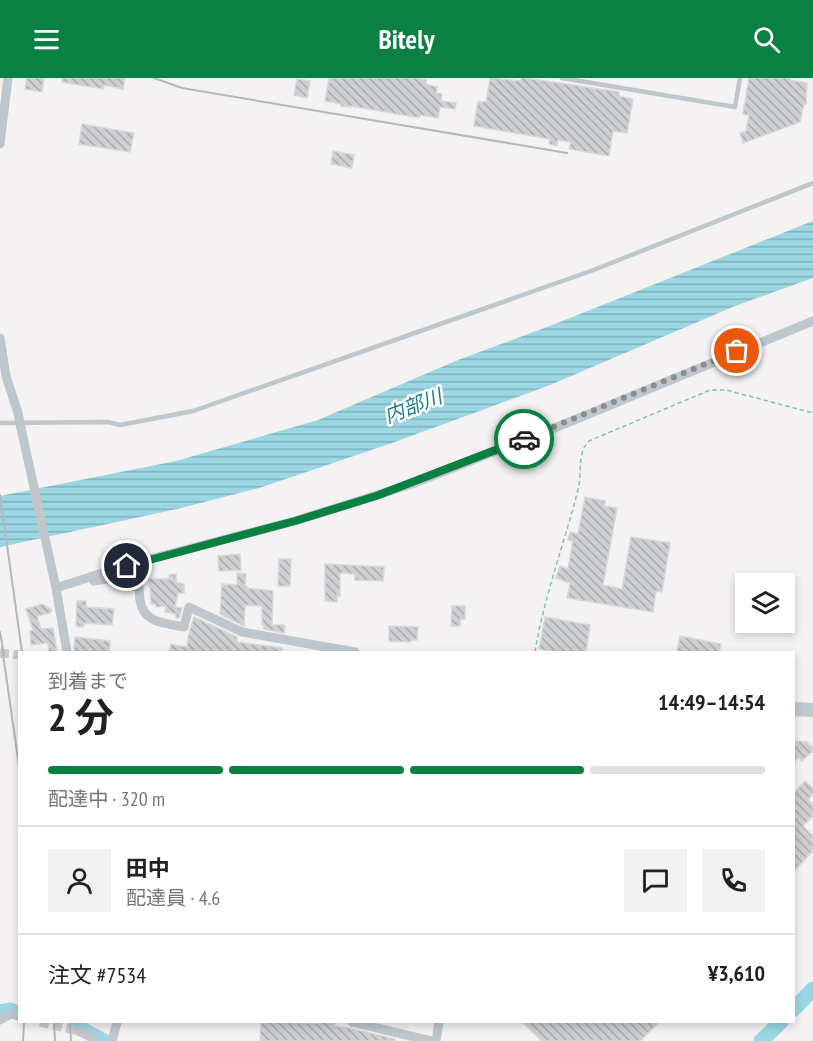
<!DOCTYPE html>
<html lang="ja">
<head>
<meta charset="utf-8">
<style>
	:root { --surface:#fff; --page:#f2f2f2; --text:#202124; --muted:#757577; --line:#e0e0e0; --accent:#0b8043 }
	body { margin:0; font-family:"PT Sans Narrow","Noto Sans JP",sans-serif; background:var(--page); color:var(--text); height:100vh; display:flex; flex-direction:column; font-size:22px; white-space:nowrap }
	* { box-sizing:border-box; margin:0 }
	p { font-size:20px; color:var(--muted) }
	.icon { flex:none; width:33px; height:33px; fill:none; stroke:currentColor; stroke-width:2; stroke-linecap:round; stroke-linejoin:round }
	.map { position:relative; flex:1; overflow:hidden }
	.sheet { position:absolute; left:18px; top:573px; width:777px; height:372px; display:flex; flex-direction:column; background:var(--surface); border-radius:0px; box-shadow:0 3px 9px #0003 }
	.sheet>* { flex:none }
	.tools { position:absolute; left:735px; top:495px; display:grid; gap:12px }
	.tools a { display:grid; place-items:center; width:60px; height:60px; border-radius:0px; background:var(--surface); box-shadow:0 3px 9px #0003; font-size:30px }
	.pin { position:absolute; display:grid; place-items:center; width:51px; height:51px; color:#fff; margin:-26px; border:3px solid #fff; border-radius:50%; box-shadow:0 2px 6px #0007 }
	.courier { position:absolute; display:grid; place-items:center; width:60px; height:60px; margin:-30px; border:4px solid #0b8043; border-radius:50%; background:#fff; color:#222; box-shadow:0 2px 8px #0007 }
	.overview em { font-style:normal; font-weight:700 }
	.overview div { display:flex; flex-direction:column-reverse }
	.overview { display:flex; align-items:center; justify-content:space-between; height:102px; padding:0 30px }
	h1 { font-size:39px; font-weight:700; line-height:45px }
	.bar { display:grid; grid-template-columns:repeat(4,1fr); gap:9px 6px; align-content:center; height:72px; padding:0 30px }
	.bar i { height:8px; border-radius:4px; background:var(--line) }
	.bar .current { background:var(--accent) }
	.bar p { grid-column:span 4 }
	.line { display:flex; align-items:center; gap:15px; padding:0 30px; border-top:2px solid var(--line) }
	.line div { flex:1 }
	.round { display:grid; place-items:center; flex:none; width:63px; height:63px; border-radius:0px; background:var(--page) }
	header { display:flex; justify-content:space-between; align-items:center; height:78px; padding:0 30px; background:var(--accent); color:#fff; font-size:27px; font-weight:700 }
	.map>svg:first-child { display:block }
	.water { fill:url(#water-rules) }
	.lines { fill:none; stroke-linecap:round; stroke-linejoin:round }
	.river { stroke:#9ad7e2; stroke-width:15 }
	.building { fill:url(#building-back-hatch); stroke:#d7d8dc; stroke-width:1.5 }
	.street-tunnel { stroke:#cacbcd; stroke-width:9; stroke-dasharray:9 4.5; stroke-linecap:butt }
	.path { stroke:#83c5a1; stroke-width:1.5; stroke-dasharray:4.5 3; stroke-linecap:butt }
	.lane { stroke:#bfc6cc; stroke-width:4.5 }
	.street { stroke:#bfc6cc; stroke-width:9 }
	.secondary { stroke:#c0c9d0; stroke-width:14 }
	.rail { stroke:#b5b7bb; stroke-width:2 }
	.street-bridge { stroke:#bfc6cc; stroke-width:9 }
	.done { stroke:#878d91; stroke-width:6; stroke-dasharray:0 10.8 }
	.route { stroke:#0b8043; stroke-width:8 }
	.labels { text-anchor:middle; stroke-width:5; stroke-linejoin:round; paint-order:stroke }
	.water-label { font-size:20px; font-style:italic; fill:#1e7d8e; stroke:#fff }
</style>
</head>
<body>
<header><svg class="icon" aria-label="menu" viewBox="0 0 24 24"><path d="M4 6h16M4 12h16M4 18h16"/></svg>Bitely<svg class="icon" aria-label="search" viewBox="0 0 24 24"><circle cx="10" cy="10" r="6"/><path d="M15 15l6 6"/></svg></header>
<div class="map">
<svg width="813" height="963" viewBox="0 0 813 963">
	<defs>
		<pattern id="water-rules" width="6" height="5" patternUnits="userSpaceOnUse" patternTransform="scale(1.5)"><rect width="6" height="5" fill="#9ad7e2"/><path d="M0 2.5h6" fill="none" stroke="#80b1ba"/></pattern>
		<pattern id="building-back-hatch" width="6" height="6" patternUnits="userSpaceOnUse" patternTransform="scale(1.5)"><rect width="6" height="6" fill="#cdcfd3"/><path d="M-1 5l2 2M0 0l6 6M5-1l2 2" fill="none" stroke="#a9abae"/></pattern>
	</defs>
	<rect width="100%" height="100%" fill="#f4f2f2"/>
	<path class="water" d="M813 143V200L735 228 550 307 392 365 259 410 177 431 0 469V418L176 383 318 342 458 282 555 246Z"/>
	<g class="lines">
		<path class="river" d="M794 931 813 911
			M0 934 10 932 19 935
			M78 949 104 963
			M761 963 781 944"/>
	</g>
	<path class="building" d="M27 0H44L42 14 25 11Z
		M62 0H125L123 11 104 7 103 11 62 4Z
		M329 0H414L426 2V6L437 9 436 15 442 16 441 23 456 25 455 31 440 29 438 40 421 37 420 39H414L351 28V29L341 28V26L325 23Z
		M490 0 521 3V0H525L619 14V18L633 21 627 55 613 53 609 78 569 71 571 64 558 62 557 68 549 66 550 61 474 48 478 23 486 24Z
		M749 0H790V2L807 5 806 26H804L800 44 743 65 740 55 746 53 749 37 743 36Z
		M297 1 310 3 307 20 294 17Z
		M82 46 134 55 130 74 79 66Z
		M333 73 354 77 352 90 331 86Z
		M585 419 605 423 604 428 617 430 603 507 622 511 631 459 670 465 662 514 656 513 653 534 567 520 570 505 556 500 560 488 568 491 573 463 568 462 570 454 578 456Z
		M240 476 241 492 219 493 218 478Z
		M279 481H291L290 508H278Z
		M325 486 384 489 383 503 355 502V496L340 495V518L337 517V524L325 523Z
		M237 495 246 496 245 508H247V510L273 513 272 547H285L284 555 264 551V547H262V528L245 527 244 548 220 536 222 506 237 507Z
		M176 496V504L184 506V515H178L175 529 182 530 179 540H176V536L165 534 166 528 156 529V526H151L150 509H149V501H169V497Z
		M77 523H86V529L114 531 112 547 85 545 83 549 76 548Z
		M43 526 52 532 50 535 37 538 41 551 53 550 57 574H49L48 565 31 567 30 553 33 552 26 531Z
		M452 528H465V541H460V548H451Z
		M194 539 237 559V564L282 570V574H169L171 566 187 569 188 559Z
		M545 539 590 547 586 574H556L539 571Z
		M389 548 418 549 417 562H411V564L389 563Z
		M680 558 721 566 719 574H677Z
		M75 559 110 563 109 574H74Z
		M794 663 807 664 813 670V673L802 683 798 679 794 684Z
		M805 703 813 710V716L808 721 813 726V738L803 748 813 758V773L794 793V715Z
		M261 944 320 945 326 944 335 945 334 948 349 950 395 961V963H260Z
		M522 944H659L640 963H542Z"/>
	<g class="lines">
		<path class="street-tunnel" d="M0 575 20 577
			M40 944 78 953"/>
		<path class="path" d="M535 574C544 519 564 466 578 412 582 397 577 374 589 363L710 312H726L813 335"/>
		<path class="lane" d="M562 0 735 29 740 0
			M0 345 108 344 120 347 193 333 591 193 813 105"/>
		<path class="street" d="M0 66 8 0
			M0 260 6 298 18 335
			M21 350 56 510 67 574
			M94 503 120 499H136C140 506 139 515 140 522 143 545 165 545 184 549L189 529 242 554 355 574
			M56 510 127 487 295 443 412 406 567 345 813 243
			M0 942 11 936 18 938
			M352 944 431 963
			M78 953 92 959 95 963
			M112 963 117 944
			M436 963 439 944"/>
		<path class="secondary" d="M794 631 813 632"/>
		<path class="rail" d="M154 0 182 10 567 75
			M0 417 22 574
			M0 554 4 577
			M2 569 20 695
			M54 944 55 963
			M70 944 71 963
			M23 963 24 944"/>
		<path class="street-bridge" d="M18 335 21 350"/>
	</g>
	<g class="lines">
		<path class="done" d="M524 361 737 273"/>
		<path class="route" d="M127 488 295 443 376 418 524 361"/>
	</g>
	<g class="labels">
		<g class="water-label">
			<text transform="translate(413 328) rotate(-21)" y="7">内部川</text>
		</g>
	</g>
</svg>
<div class="tools">
<a><svg class="icon" aria-label="layers" viewBox="0 0 24 24"><path d="M12 4l9 5-9 5-9-5zM3 14l9 5 9-5"/></svg></a>
</div>
<div class="pin" style="left:737px;top:273px;background:#ea580c"><svg class="icon" aria-label="bag" viewBox="0 0 24 24"><path d="M5 8h14l-1 12H6zM9 8a3 3 0 0 1 6 0"/></svg></div>
<div class="pin" style="left:127px;top:488px;background:#1f2937"><svg class="icon" aria-label="home" viewBox="0 0 24 24"><path d="M3 11l9-7 9 7M6 9v11h12V9"/></svg></div>
<div class="courier" style="left:524px;top:361px"><svg class="icon" aria-label="car" viewBox="0 0 24 24"><path d="M5 17H2v-5l4-1 3-4h7l3 4 3 1v5h-3M9 17h6M6 11h13"/><circle cx="7" cy="17" r="2"/><circle cx="17" cy="17" r="2"/></svg></div>
<section class="sheet">
<div class="overview"><div><h1>2 分</h1><p>到着まで</p></div><em>14:49–14:54</em></div>
<div class="bar"><i class="current"></i><i class="current"></i><i class="current"></i><i></i><p>配達中 · 320 m</p></div>
<div class="line" style="height:108px"><a class="round"><svg class="icon" aria-label="person" viewBox="0 0 24 24"><circle cx="12" cy="8" r="4"/><path d="M4 21q1-7 8-7t8 7"/></svg></a><div><b>田中</b><p>配達員 · 4.6</p></div><a class="round"><svg class="icon" aria-label="chat" viewBox="0 0 24 24"><path d="M4 5h16v11H9l-5 4z"/></svg></a><a class="round"><svg class="icon" aria-label="phone" viewBox="0 0 24 24"><path d="M5 4h4l2 5-3 2q2 4 5 5l2-3 5 2v4C11 20 4 13 5 4z"/></svg></a></div>
<div class="line" style="height:78px"><div>注文 #7534</div><b>¥3,610</b></div>
</section>
</div>
</body>
</html>
